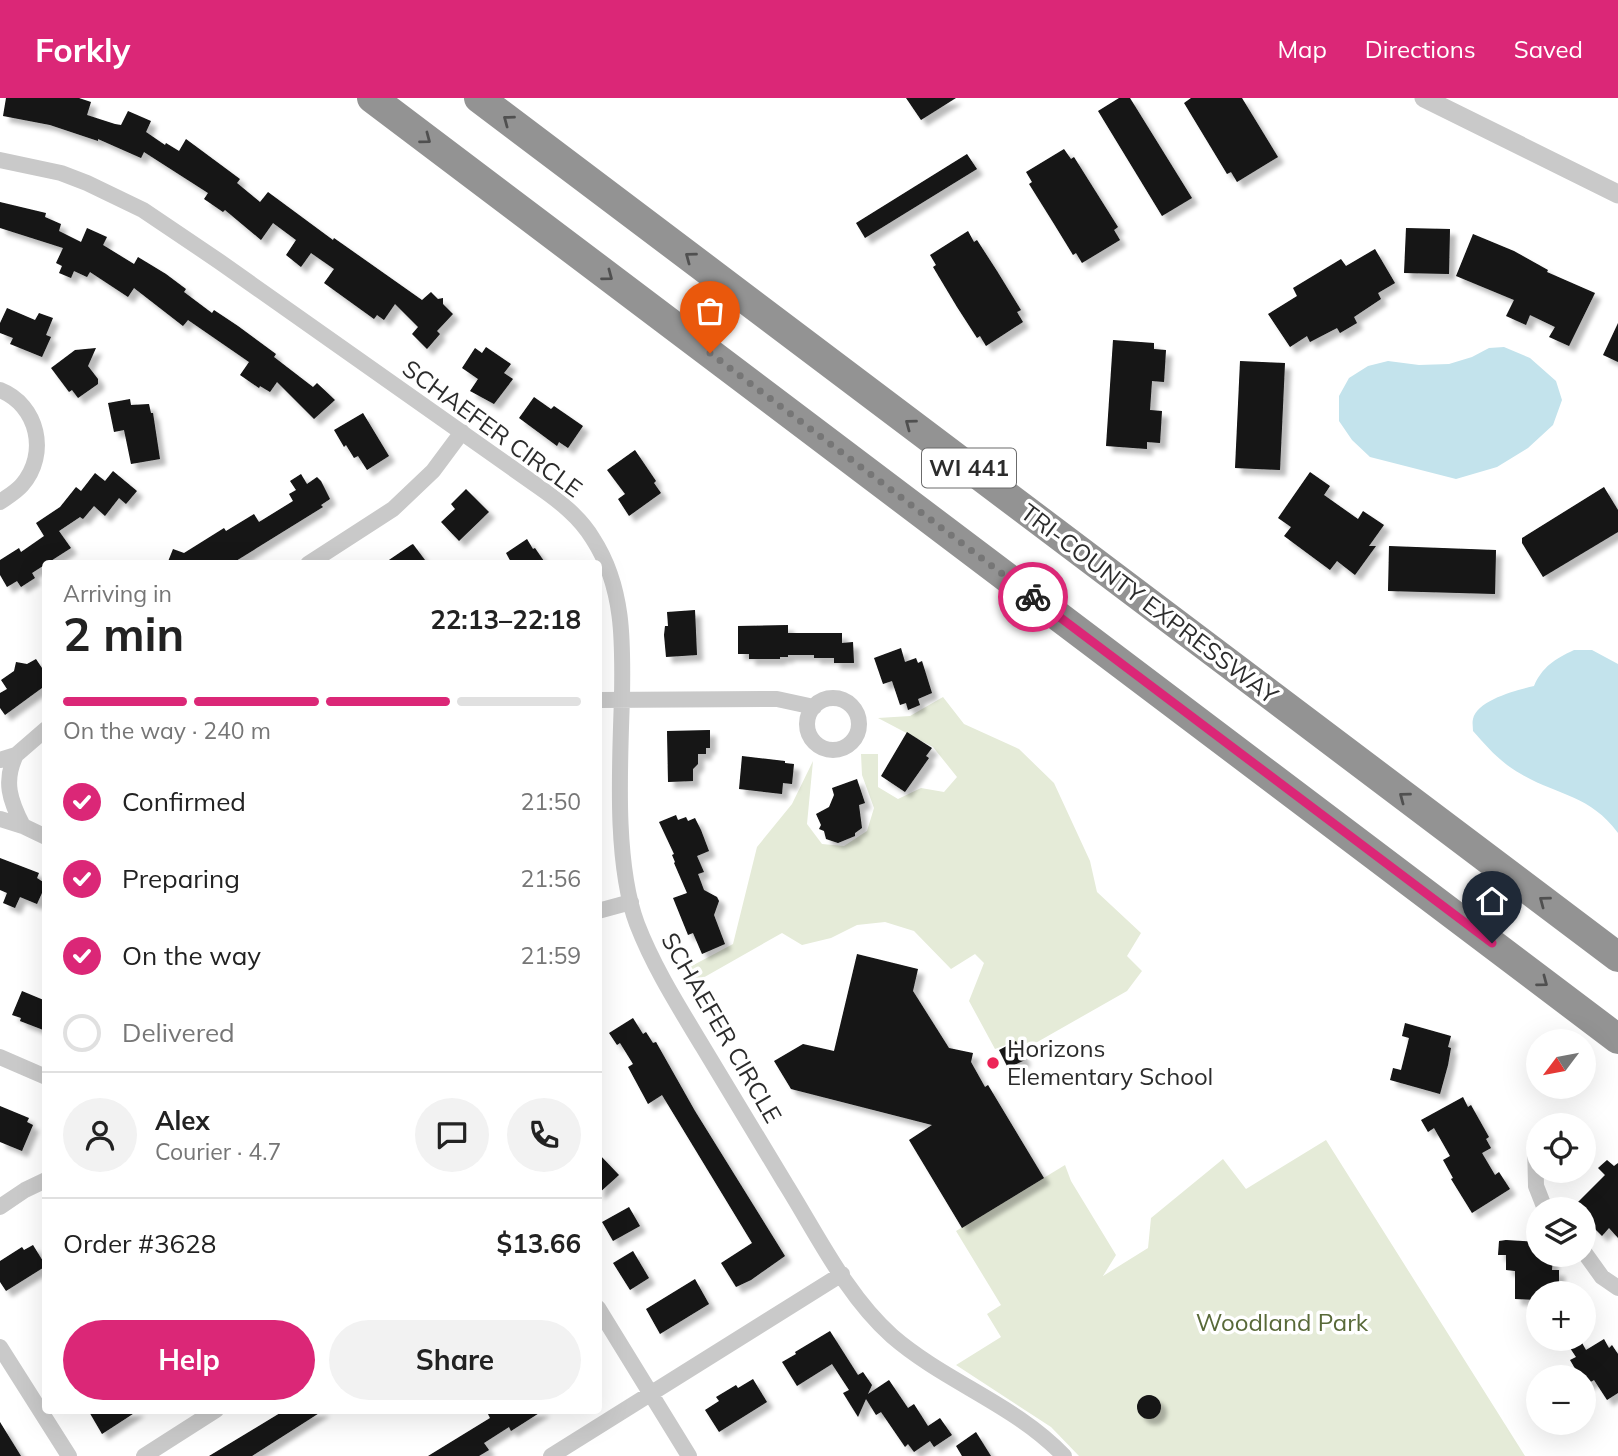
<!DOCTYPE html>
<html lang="en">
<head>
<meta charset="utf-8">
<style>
	:root { --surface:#fff; --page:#f2f2f2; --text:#222; --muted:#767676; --line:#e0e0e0; --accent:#db2777 }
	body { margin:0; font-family:Mulish,sans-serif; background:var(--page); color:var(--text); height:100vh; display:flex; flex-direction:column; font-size:26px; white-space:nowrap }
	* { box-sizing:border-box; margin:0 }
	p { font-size:23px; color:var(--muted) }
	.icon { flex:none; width:38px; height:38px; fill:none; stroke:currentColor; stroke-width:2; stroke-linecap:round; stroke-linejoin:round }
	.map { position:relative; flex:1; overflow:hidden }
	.drawer { position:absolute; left:42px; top:462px; width:560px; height:854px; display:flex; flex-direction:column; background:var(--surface); border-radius:7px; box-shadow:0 7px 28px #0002 }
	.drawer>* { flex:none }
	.needle { width:46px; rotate:238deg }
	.tools { position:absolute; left:1526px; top:931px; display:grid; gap:14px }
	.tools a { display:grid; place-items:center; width:70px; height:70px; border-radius:50%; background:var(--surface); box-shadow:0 7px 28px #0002; font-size:35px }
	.pin { position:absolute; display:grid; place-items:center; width:60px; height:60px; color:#fff; margin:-72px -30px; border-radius:50% 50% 50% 0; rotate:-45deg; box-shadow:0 0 7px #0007 }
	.pin .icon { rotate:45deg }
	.courier { position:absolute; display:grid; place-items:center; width:70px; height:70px; margin:-35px; border:5px solid #db2777; border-radius:50%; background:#fff; color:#222; box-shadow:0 2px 9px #0007 }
	.head em { font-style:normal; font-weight:700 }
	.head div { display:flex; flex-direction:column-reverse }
	.head { display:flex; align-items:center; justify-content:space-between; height:119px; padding:0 21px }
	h1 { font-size:46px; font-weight:700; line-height:52px }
	.bar { display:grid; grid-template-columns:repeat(4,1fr); gap:10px 7px; align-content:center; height:84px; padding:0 21px }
	.bar i { height:9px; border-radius:5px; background:var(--line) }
	.bar .on { background:var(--accent) }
	.bar p { grid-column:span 4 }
	.line { display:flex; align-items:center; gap:18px; padding:0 21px; border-top:2px solid var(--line) }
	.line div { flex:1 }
	.round { display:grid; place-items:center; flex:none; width:74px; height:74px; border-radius:37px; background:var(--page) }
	ol { padding:0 21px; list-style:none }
	li { display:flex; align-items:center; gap:21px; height:77px }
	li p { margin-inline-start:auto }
	li .icon { padding:7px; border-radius:50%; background:var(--accent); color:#fff; stroke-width:4 }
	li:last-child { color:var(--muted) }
	li i { width:38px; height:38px; border:4px solid var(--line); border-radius:50% }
	.cta { display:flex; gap:14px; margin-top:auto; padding:14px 21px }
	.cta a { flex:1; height:80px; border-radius:42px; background:var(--accent); color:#fff; font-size:28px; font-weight:700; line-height:80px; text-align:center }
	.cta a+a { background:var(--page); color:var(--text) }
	header { display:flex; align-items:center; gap:42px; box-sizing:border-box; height:98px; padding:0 35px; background:var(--accent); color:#fff }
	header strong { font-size:33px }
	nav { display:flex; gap:38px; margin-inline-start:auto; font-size:24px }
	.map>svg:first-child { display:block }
	.green { fill:#e5ebd8 }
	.water { fill:#c3e3ec }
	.building { fill:#131313; filter:url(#shadow) }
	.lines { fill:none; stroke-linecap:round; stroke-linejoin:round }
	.minor { stroke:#c9c9c9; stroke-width:16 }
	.tertiary { stroke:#c9c9c9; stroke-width:19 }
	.motorway { stroke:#939393; stroke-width:30 }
	.oneway { stroke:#505050 }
	.done { stroke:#767676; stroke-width:7; stroke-dasharray:0 12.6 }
	.route { stroke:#db2777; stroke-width:9 }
	.poi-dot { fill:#ed2457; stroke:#fff; stroke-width:2.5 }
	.labels { text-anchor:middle; stroke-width:7; stroke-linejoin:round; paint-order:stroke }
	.shield { fill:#fff; stroke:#6b6b6b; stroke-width:2 }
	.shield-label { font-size:23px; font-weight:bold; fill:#2c2c2c }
	.street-label { font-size:24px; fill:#2c2c2c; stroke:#fff }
	.poi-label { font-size:24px; fill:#2c2c2c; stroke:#fff; text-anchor:start }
	.park-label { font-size:24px; fill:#586938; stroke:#fff }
</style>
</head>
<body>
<header>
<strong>Forkly</strong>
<nav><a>Map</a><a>Directions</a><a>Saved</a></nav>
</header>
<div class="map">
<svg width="1618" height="1358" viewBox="0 0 1618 1358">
	<defs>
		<filter id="shadow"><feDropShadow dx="6" dy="6" stdDeviation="2" flood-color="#0004"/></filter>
	</defs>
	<rect width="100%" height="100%" fill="#fff"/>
	<path class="green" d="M943 599 964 626 1019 651 1054 685 1090 763 1097 794 1141 835 1127 858 1142 873 1127 893 1025 951 1014 944 995 951 969 903 984 865 975 856 951 871 914 833 885 824 857 827 831 840 802 847 782 835 694 885 686 871 733 846 757 749 792 706 813 663 807 726 822 746 844 748 867 733 874 710 862 677 861 656H878V689L898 701 921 690 944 694 957 679 933 649 878 620 910 618Z
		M1326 1042 1525 1358H1079L1051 1329 956 1267 1001 1239 987 1216 1001 1207 956 1133 1065 1067 1071 1083 1116 1157 1103 1178 1148 1150 1151 1120 1223 1061 1246 1091Z"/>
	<path class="water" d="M1504 249 1530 260 1556 283 1562 302 1553 327 1528 350 1497 369 1456 381 1370 359 1352 342 1339 323V298L1349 280 1368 268 1388 263 1419 267 1449 266 1472 259 1489 250Z
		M1574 552H1592L1618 566V735C1589 696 1558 698 1521 676 1501 665 1488 650 1473 633 1473 629 1472 625 1473 621 1477 602 1517 592 1534 588 1542 569 1555 561 1574 552Z"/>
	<path class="building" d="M6 0H79L91 4 87 17 115 26 121 27 128 13 151 23 146 34 165 47 166 45 179 53 186 41 240 81 237 85 260 104 268 94 333 142 334 140 422 202 431 194 438 201 443 200V206L453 216 437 233 440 236 427 251 412 236 418 229 395 206 384 222 377 217 374 221 324 185 334 171 311 155 301 169 286 157 296 142 273 125 261 142 225 112 223 114 204 101 208 95 144 54 141 60 98 41V43L50 27 3 18Z
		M906 0H956L921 22Z
		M1119 0H1130L1192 100 1162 118 1098 13Z
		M1191 0H1242L1278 59 1237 84 1231 74 1227 76 1184 5Z
		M1064 51 1071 61 1074 59 1118 129 1114 132 1120 142 1082 165 1076 155 1073 157 1054 126 1029 86 1032 84 1026 74Z
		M967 56 977 71 865 140 856 125Z
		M0 104 46 115 45 119 61 126 59 133 81 144 87 130 107 139 103 147 134 166 138 159 166 176 186 191 184 194 212 215 214 212 238 228 276 256 274 259 313 289 317 285 335 302 314 321 277 284 270 294 260 288 259 290 240 277 249 264 188 222 183 228 134 190 128 199 90 174 87 179 74 173 71 180 59 175 62 168 56 165 63 150 0 130Z
		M1406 130 1450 131 1449 176 1404 175Z
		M968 133 974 144 977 142 997 173 1021 212 1017 214 1023 224 986 248 980 238 977 240 957 209 933 169 936 167 930 157Z
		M1473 136 1514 153 1548 172 1547 174 1595 195 1569 248 1549 239 1555 229 1530 217 1526 227 1506 218 1514 202 1456 178Z
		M1375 151 1395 185 1378 195 1381 201 1354 219 1357 225 1340 235 1337 230 1310 244 1307 238 1290 249 1268 216 1297 198 1293 190 1341 161 1346 168Z
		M7 210 35 222 39 215 53 220 46 237 51 239 42 259 10 246 13 240 0 235V225Z
		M1618 225V264L1603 257Z
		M1113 242 1154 245V251L1166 252 1164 284 1152 283 1150 312 1162 313 1160 345 1147 344V351L1106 348Z
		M486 249 511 266 504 275 513 281 494 306 470 293 478 281 462 270 475 250 482 255Z
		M96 250 88 268 98 281V286L78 300 72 292 69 294 51 270 75 252Z
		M1240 263 1285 265 1280 372 1235 370Z
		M534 299 551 311 554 308 583 328 568 350 559 344 557 348 519 320Z
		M130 301 131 307 149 306 151 315H153L160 361 131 366 124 332 114 334 108 305Z
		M363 315 389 358 367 372 358 358 354 360 346 347 344 349 334 332Z
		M635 352 656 383 654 385 661 395 629 418 618 401 625 396 607 372Z
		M113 373 137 393 126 406 119 400 105 418 94 408 83 421 80 419 59 433 71 450 32 475 35 480 21 489 17 483 7 489 0 477V462L19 450 21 454 44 438 36 425 60 409 76 389 81 393 95 375 105 383Z
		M1310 374 1330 388 1324 397 1358 421 1363 413 1384 427 1369 448H1376L1355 477 1337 463 1330 472 1284 438 1291 429 1278 420Z
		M301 376 307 386 317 379 321 383 330 401 321 407 323 409 231 466H167L173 451 184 455 224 430 226 433 254 416 259 424 293 403 289 396 296 392 290 383Z
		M1604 389 1618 412V434L1543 479 1522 445V440Z
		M466 391 489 414 459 443 441 424 455 411 451 406Z
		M527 441 533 451 535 450 546 466H512L506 455Z
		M413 446 428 466H383L411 447Z
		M1389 448 1496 452 1495 496 1388 493Z
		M695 512 697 557 666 559 664 537 665 528H668L667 514Z
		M788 527V535H842V545L853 544 854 565H834V560H814V557H788V559H780V561H749V556H738V528Z
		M901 550 905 564 916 560 918 565 922 563 932 595 918 601 920 607 908 612 906 605 900 607 892 583 883 586 874 560Z
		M36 561 46 576V587L5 617 0 610V595L7 591 1 582 14 573 16 564 27 566Z
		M710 632V650H706V656H698V666L693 671V683L668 684 667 633Z
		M907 634 932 650 926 658 929 660 905 694 881 678Z
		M742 658 785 663V665L794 666 792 686 783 685 782 696 739 691Z
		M857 681 865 705 859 707 862 730 855 735V738L838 745 826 741 824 733 819 731 821 727 816 716 829 709 834 697 832 690Z
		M676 717 678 722 686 719 688 723 695 720 701 732 709 753 697 758 704 774 698 776 704 792 717 799 719 803 714 817 725 846 702 856 693 835 688 837 673 800 687 795 674 765 675 764 672 757 674 756 659 724Z
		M0 760 39 775 37 780 46 786 37 806 20 799 15 810 3 805 7 795 0 792Z
		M857 856 918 871 913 893 949 950 973 955 971 964 985 989 988 987 1044 1080 962 1130 909 1042 932 1027 791 991 774 963 803 946 834 953Z
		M22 893 46 903V933L20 923 21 920 12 917Z
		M633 920 643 936 646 934 653 945 656 944 695 1013 785 1158 751 1182 736 1189 721 1165 752 1145 662 997 648 1006 628 969 633 966 620 945 617 947 609 935Z
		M1405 925 1451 938 1448 949 1451 950 1448 967 1440 996 1390 982 1393 970 1401 972 1409 940 1402 938Z
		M1016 943 1025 962 1008 970 999 952Z
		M1463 999 1468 1009 1471 1007 1489 1039 1486 1041 1491 1050 1482 1055 1495 1077 1499 1074 1510 1091 1472 1115 1451 1081 1453 1080 1443 1062 1450 1058 1434 1030 1428 1034 1421 1022Z
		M0 1008 29 1020 27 1024 33 1027 22 1053 0 1044Z
		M598 1055 619 1077 598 1096Z
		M1607 1062 1614 1068 1618 1065V1140L1609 1130 1602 1138 1584 1120V1111H1575L1573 1109 1605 1077 1598 1070Z
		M629 1109 640 1128 613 1143 602 1124Z
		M1506 1142 1538 1144V1157H1553L1552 1172H1559V1192H1555V1195H1538V1202L1515 1201V1173L1506 1172V1157H1498L1499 1143Z
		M33 1147 46 1168 6 1193 0 1184V1163L22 1149 24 1152Z
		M633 1153 649 1180 630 1192 613 1165Z
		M695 1181 709 1206 660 1236 646 1211Z
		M830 1233 858 1277 863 1274 872 1287 868 1296 889 1282 908 1310 914 1306 928 1328 940 1320 952 1337 934 1349 930 1343 914 1354 908 1346 905 1349 881 1314 876 1317 866 1301 858 1319 843 1295 849 1292 832 1266 797 1288 782 1264 796 1256 795 1254Z
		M1604 1241 1609 1250 1612 1247 1618 1256V1295L1607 1302 1594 1282 1585 1287 1584 1279H1580L1570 1262 1576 1259 1570 1250 1581 1243 1586 1252Z
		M753 1281 767 1304 719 1334 705 1312 719 1303 716 1299 736 1287 738 1290Z
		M1137 1309a12 12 0 1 1 24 0a12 12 0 1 1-24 0Z
		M88 1312H139L102 1336Z
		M285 1312H324L252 1358H209Z
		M486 1312H544L511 1333 509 1329 484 1345 489 1352 479 1358H428L490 1320Z
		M0 1324 21 1358H0Z
		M976 1334 991 1358H962L956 1348Z"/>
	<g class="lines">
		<path class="minor" d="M0 62 61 75 87 85 143 112 220 164 539 389C559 403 580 419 593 441 624 489 623 544 622 599 620 666 614 764 637 826 654 870 679 909 703 949 731 995 758 1040 785 1085 817 1136 846 1197 892 1238 945 1284 1016 1307 1064 1358
			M0 292C38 307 49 356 22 387 16 394 7 399 0 404
			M308 466 393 411 433 373 462 334
			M807 626a26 26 0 1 1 52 0a26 26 0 1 1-52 0Z
			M598 602 777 601 814 609
			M16 657C3 683 10 703 23 728
			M0 662 16 657 46 631
			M0 721 23 728 46 739
			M598 813 631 804
			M0 959 46 979
			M1535 1044 1536 1088 1545 1111
			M0 1109 25 1092 46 1082
			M1584 1154 1602 1179 1618 1190
			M598 1210 689 1358
			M0 1249 69 1358
			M144 1358 216 1312
			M551 1358 842 1176"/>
		<path class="tertiary" d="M1424 0 1618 96"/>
		<path class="motorway" d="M372 0 1618 941
			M479 0 1618 859"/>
	</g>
	<defs><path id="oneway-chevron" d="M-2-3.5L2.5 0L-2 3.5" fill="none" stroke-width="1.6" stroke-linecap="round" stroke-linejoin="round" transform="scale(1.75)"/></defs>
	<g class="oneway">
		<use href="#oneway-chevron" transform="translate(508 22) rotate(-143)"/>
		<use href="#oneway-chevron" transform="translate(426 41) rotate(37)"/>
		<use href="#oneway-chevron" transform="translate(690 159) rotate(-143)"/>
		<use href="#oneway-chevron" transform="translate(608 178) rotate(37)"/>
		<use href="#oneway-chevron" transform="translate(910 326) rotate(-143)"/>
		<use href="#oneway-chevron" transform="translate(1404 699) rotate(-143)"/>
		<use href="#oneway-chevron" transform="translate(1544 803) rotate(-143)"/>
		<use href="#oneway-chevron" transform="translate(1543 884) rotate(37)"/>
	</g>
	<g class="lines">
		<path class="done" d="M710 255 1033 499"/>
		<path class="route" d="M1033 499 1492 845"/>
	</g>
	<circle class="poi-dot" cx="993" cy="965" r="7"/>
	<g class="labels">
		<rect class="shield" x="922" y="350.5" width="94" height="39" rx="5"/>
		<g class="shield-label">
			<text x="969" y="378">WI 441</text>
		</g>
		<g class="street-label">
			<text transform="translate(492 331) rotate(36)" y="8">SCHAEFER CIRCLE</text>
			<text transform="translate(1149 506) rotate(37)" y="8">TRI-COUNTY EXPRESSWAY</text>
			<text transform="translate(721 930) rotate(60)" y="8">SCHAEFER CIRCLE</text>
		</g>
		<g class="poi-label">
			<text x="1007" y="959">Horizons<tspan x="1007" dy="28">Elementary School</tspan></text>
		</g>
		<g class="park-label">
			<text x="1282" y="1233">Woodland Park</text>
		</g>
	</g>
</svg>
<div class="tools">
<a><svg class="needle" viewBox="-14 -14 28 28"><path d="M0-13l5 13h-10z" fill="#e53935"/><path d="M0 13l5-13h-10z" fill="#767676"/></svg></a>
<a><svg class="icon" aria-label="locate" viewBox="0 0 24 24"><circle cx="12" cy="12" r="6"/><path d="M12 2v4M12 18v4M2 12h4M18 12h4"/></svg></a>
<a><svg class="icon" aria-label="layers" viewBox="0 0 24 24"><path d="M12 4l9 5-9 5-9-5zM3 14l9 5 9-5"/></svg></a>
<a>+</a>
<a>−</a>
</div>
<div class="pin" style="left:710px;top:255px;background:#ea580c"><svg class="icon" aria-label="bag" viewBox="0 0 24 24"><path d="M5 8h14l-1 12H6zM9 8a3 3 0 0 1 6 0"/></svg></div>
<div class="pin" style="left:1492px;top:845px;background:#1f2937"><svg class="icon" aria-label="home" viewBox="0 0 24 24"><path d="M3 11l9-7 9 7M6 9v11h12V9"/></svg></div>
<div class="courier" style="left:1033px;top:499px"><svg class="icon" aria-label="bike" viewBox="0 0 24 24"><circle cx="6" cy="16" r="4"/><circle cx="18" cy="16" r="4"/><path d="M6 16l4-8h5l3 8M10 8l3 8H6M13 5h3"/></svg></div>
<section class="drawer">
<div class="head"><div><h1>2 min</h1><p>Arriving in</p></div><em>22:13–22:18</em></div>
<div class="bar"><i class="on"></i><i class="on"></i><i class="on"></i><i></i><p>On the way · 240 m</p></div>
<ol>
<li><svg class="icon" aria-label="check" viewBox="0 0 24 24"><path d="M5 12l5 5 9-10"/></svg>Confirmed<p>21:50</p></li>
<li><svg class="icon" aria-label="check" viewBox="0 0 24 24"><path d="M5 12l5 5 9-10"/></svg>Preparing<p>21:56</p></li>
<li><svg class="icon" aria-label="check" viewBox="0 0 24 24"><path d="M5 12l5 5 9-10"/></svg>On the way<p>21:59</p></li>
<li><i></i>Delivered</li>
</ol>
<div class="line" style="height:126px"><a class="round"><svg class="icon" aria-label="person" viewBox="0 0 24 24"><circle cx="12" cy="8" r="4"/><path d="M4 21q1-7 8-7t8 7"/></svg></a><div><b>Alex</b><p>Courier · 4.7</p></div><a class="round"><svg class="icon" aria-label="chat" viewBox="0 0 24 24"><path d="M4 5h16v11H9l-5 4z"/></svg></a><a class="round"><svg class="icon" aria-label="phone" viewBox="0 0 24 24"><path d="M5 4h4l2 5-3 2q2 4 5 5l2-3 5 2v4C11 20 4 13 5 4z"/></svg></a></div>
<div class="line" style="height:91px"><div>Order #3628</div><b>$13.66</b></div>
<div class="cta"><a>Help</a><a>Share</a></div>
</section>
</div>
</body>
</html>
